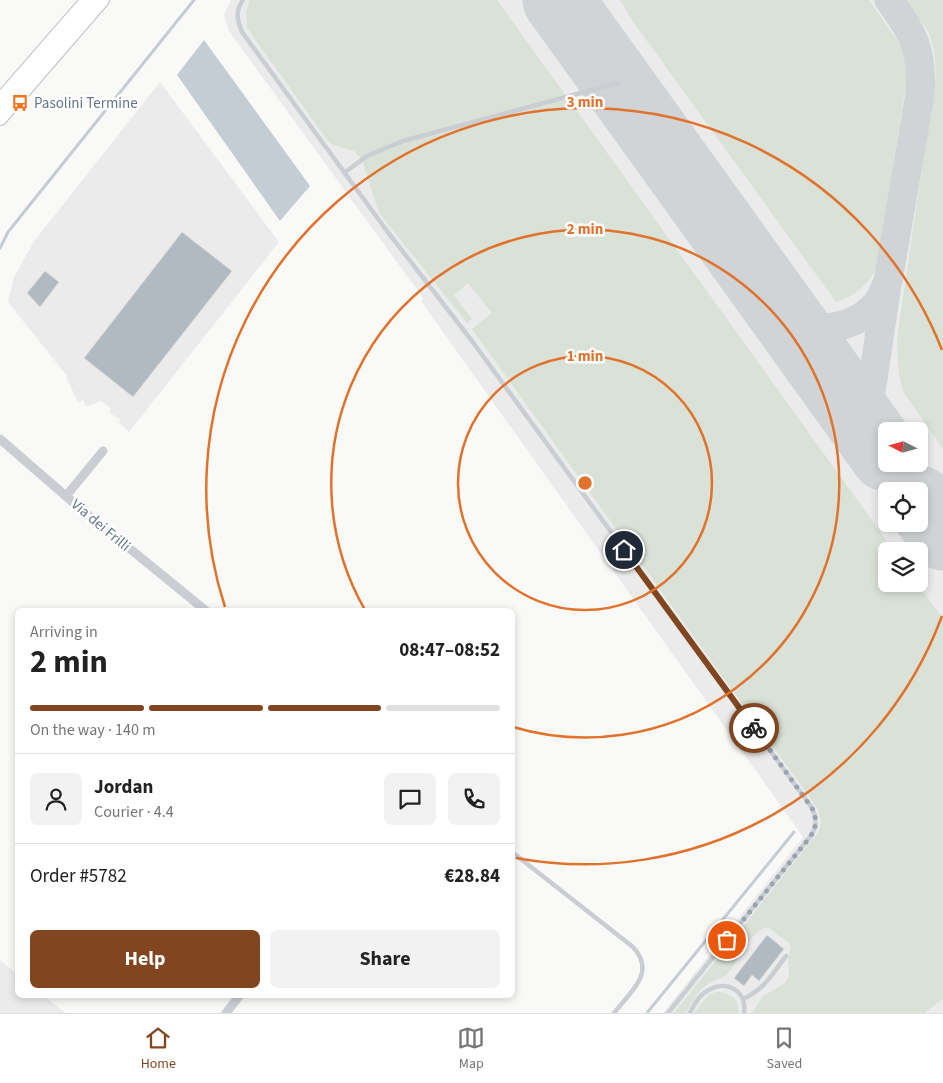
<!DOCTYPE html>
<html lang="en">
<head>
<meta charset="utf-8">
<style>
	:root { --surface:#fff; --page:#f2f2f2; --text:#222; --muted:#767676; --line:#e0e0e0; --accent:#81461f }
	body { margin:0; font-family:"Source Sans 3",sans-serif; background:var(--page); color:var(--text); height:100vh; display:flex; flex-direction:column; font-size:19px; white-space:nowrap }
	* { box-sizing:border-box; margin:0 }
	p { font-size:16px; color:var(--muted) }
	.icon { flex:none; width:28px; height:28px; fill:none; stroke:currentColor; stroke-width:2; stroke-linecap:round; stroke-linejoin:round }
	.map { position:relative; flex:1; overflow:hidden }
	.side { position:absolute; left:15px; top:608px; width:500px; height:390px; display:flex; flex-direction:column; background:var(--surface); border-radius:8px; box-shadow:0 2px 8px #0003 }
	.side>* { flex:none }
	.needle { width:32px; rotate:276deg }
	.buttons { position:absolute; left:878px; top:422px; display:grid; gap:10px }
	.buttons a { display:grid; place-items:center; width:50px; height:50px; border-radius:8px; background:var(--surface); box-shadow:0 2px 8px #0003; font-size:25px }
	.pin { position:absolute; display:grid; place-items:center; width:42px; height:42px; color:#fff; margin:-21px; border:2px solid #fff; border-radius:50%; box-shadow:0 1px 5px #0007 }
	.courier { position:absolute; display:grid; place-items:center; width:50px; height:50px; margin:-25px; border:4px solid #81461f; border-radius:50%; background:#fff; color:#222; box-shadow:0 1px 6px #0007 }
	.summary em { font-style:normal; font-weight:700 }
	.summary div { display:flex; flex-direction:column-reverse }
	.summary { display:flex; align-items:center; justify-content:space-between; height:85px; padding:0 15px }
	h1 { font-size:32px; font-weight:700; line-height:38px }
	.bar { display:grid; grid-template-columns:repeat(4,1fr); gap:8px 5px; align-content:center; height:60px; padding:0 15px }
	.bar i { height:6px; border-radius:4px; background:var(--line) }
	.bar .active { background:var(--accent) }
	.bar p { grid-column:span 4 }
	.line { display:flex; align-items:center; gap:12px; padding:0 15px; border-top:1px solid var(--line) }
	.line div { flex:1 }
	.round { display:grid; place-items:center; flex:none; width:52px; height:52px; border-radius:8px; background:var(--page) }
	.cta { display:flex; gap:10px; margin-top:auto; padding:10px 15px }
	.cta a { flex:1; height:58px; border-radius:8px; background:var(--accent); color:#fff; font-size:20px; font-weight:700; line-height:58px; text-align:center }
	.cta a+a { background:var(--page); color:var(--text) }
	.tab-bar { display:flex; justify-content:space-around; align-items:center; height:70px; border-top:1px solid var(--line); background:var(--surface); font-size:14px; color:var(--muted) }
	.tab-bar a { display:grid; justify-items:center; gap:2px }
	.tab-bar .active { color:var(--accent) }
	.map>svg:first-child { display:block }
	.built { fill:#eaebea; fill-rule:evenodd }
	.green { fill:#dae2d8 }
	.water { fill:#c4cdd4 }
	.lines { fill:none; stroke-linecap:round; stroke-linejoin:round }
	.stream { stroke:#c4cdd4; stroke-width:3 }
	.taxiway { stroke:#d1d4d6; stroke-width:29 }
	.runway { stroke:#d1d4d6; stroke-width:71 }
	.building { fill:#b1b9c1; stroke:#dbdcd9 }
	.primary-casing { stroke:#bcc0c5; stroke-width:16 }
	.service { stroke:#cacdd2; stroke-width:4.5 }
	.minor { stroke:#cacdd2; stroke-width:9 }
	.primary { stroke:#fff; stroke-width:14 }
	.done { stroke:#99a4b1; stroke-width:5; stroke-dasharray:0 9 }
	.route { stroke:#81461f; stroke-width:6 }
	.ring { fill:none; stroke:#e0722c; stroke-width:2.5 }
	.labels { text-anchor:middle; stroke-width:5; stroke-linejoin:round; paint-order:stroke }
	.poi-label { font-size:15px; fill:#65758c; stroke:#fff; text-anchor:start }
	.street-label { font-size:15px; fill:#65758c; stroke:#fff }
	.centre { fill:#e0722c; stroke:#fff; stroke-width:2.5 }
	.ring-label { font-size:15px; text-anchor:middle; font-weight:bold; fill:#e0722c; stroke:#fff; stroke-width:5; stroke-linejoin:round; paint-order:stroke }
</style>
</head>
<body>
<div class="map">
<svg width="943" height="1013" viewBox="0 0 943 1013">
	<rect width="100%" height="100%" fill="#f9faf7"/>
	<path class="built" d="M231 0H943V1013H663L803 837 421 301 423 298 229 31 224 15ZM886 431H919V464H886ZM886 491H919V524H886ZM886 551H919V584H886Z
		M160 82 279 242 129 432 118 422 120 420 109 412 111 409 101 401 86 407 83 400 78 402 66 377 67 376 8 302 14 277 35 240Z
		M0 960 17 974 18 995H43L65 1013H0Z"/>
	<path class="green" d="M250 0H497L894 551H886V584H918L943 619V999L924 1013H752L763 996 785 983 789 977 788 957 791 947 789 943 768 927C749 932 741 956 730 971 724 979 715 979 707 985 697 991 692 1003 686 1013H674L819 831 821 823 818 809 472 329 492 313 468 283 454 295 472 319 467 323 379 213 362 160 354 151 333 145 327 140 247 28 246 11Z
		M620 0H869L899 43 909 67 876 268C868 286 854 296 836 302L634 23Z
		M905 0H943V449L904 393C897 375 898 356 897 338L936 75 934 49 928 31Z
		M715 992C729 991 739 999 739 1013H694L708 995Z"/>
	<path class="water" d="M204 40 310 186 280 221 177 75Z"/>
	<g class="lines">
		<path class="stream" d="M0 248 8 232 194 0
			M647 1013 794 832"/>
		<path class="taxiway" d="M561 0 579 29
			M886 291 870 399C871 418 877 433 886 450
			M782 311C790 315 798 321 806 324 830 334 862 322 877 303 882 297 885 288 888 281L920 94C923 51 914 34 889 0
			M894 464 900 475"/>
		<path class="runway" d="M558 0 886 456
			M919 501 943 535"/>
	</g>
	<path class="building" d="M182 232 232 271 133 397 84 358Z
		M45 271 59 282 40 307 27 293Z
		M767 935 784 949 759 981 752 975 744 986 734 978Z"/>
	<g class="lines">
		<g class="primary-casing">
			<path id="primary" d="M0 101 88 0
				M0 118 102 0"/>
		</g>
		<path class="service" d="M243 0C235 11 237 20 242 32L387 231 472 341 812 808C817 819 817 827 810 837L668 1013
			M344 173 367 156 403 141 618 83
			M512 852 633 947C657 973 630 992 614 1013
			M743 999C765 989 772 974 786 956
			M690 1013C694 1005 699 995 707 991 726 979 747 990 744 1013"/>
		<path class="minor" d="M0 439 75 504 205 610
			M66 496 103 451
			M226 1013 240 995"/>
		<use href="#primary" class="primary"/>
	</g>
	<g class="lines">
		<path class="done" d="M727 940 810 837C817 827 817 819 812 808L754 728"/>
		<path class="route" d="M624 550 754 728"/>
	</g>
	<g class="ring">
		<circle cx="585" cy="483" r="127"/>
		<path d="M365 610A254 254 0 1 1 513 727"/>
		<path d="M942 616A381 381 0 0 1 516 858M225 607A381 381 0 0 1 942 350"/>
	</g>
	<defs>
		<g id="bus-bare" transform="scale(1.35)"><path d="M-5-6H5V4H4V6H2V4H-2V6H-4V4H-5ZM-3.5-4V0h7V-4ZM-3.5 1.2v1.5H-2V1.2ZM2 1.2v1.5H3.5V1.2Z" fill="#f6711b" stroke="#fff" stroke-width="2.5" paint-order="stroke"/></g>
	</defs>
	<g fill-rule="evenodd">
		<use href="#bus-bare" x="20" y="103"/>
	</g>
	<g class="labels">
		<g class="poi-label">
			<text x="34" y="108">Pasolini Termine</text>
		</g>
		<g class="street-label">
			<text transform="translate(101 525) rotate(40)" y="5">Via dei Frilli</text>
		</g>
	</g>
	<circle cx="585" cy="483" r="8" class="centre"/>
	<g class="ring-label">
		<text x="585" y="107">3 min</text>
		<text x="585" y="234">2 min</text>
		<text x="585" y="361">1 min</text>
	</g>
</svg>
<div class="buttons">
<a><svg class="needle" viewBox="-14 -14 28 28"><path d="M0-13l5 13h-10z" fill="#e53935"/><path d="M0 13l5-13h-10z" fill="#767676"/></svg></a>
<a><svg class="icon" aria-label="locate" viewBox="0 0 24 24"><circle cx="12" cy="12" r="6"/><path d="M12 2v4M12 18v4M2 12h4M18 12h4"/></svg></a>
<a><svg class="icon" aria-label="layers" viewBox="0 0 24 24"><path d="M12 4l9 5-9 5-9-5zM3 14l9 5 9-5"/></svg></a>
</div>
<div class="pin" style="left:727px;top:940px;background:#ea580c"><svg class="icon" aria-label="bag" viewBox="0 0 24 24"><path d="M5 8h14l-1 12H6zM9 8a3 3 0 0 1 6 0"/></svg></div>
<div class="pin" style="left:624px;top:550px;background:#1f2937"><svg class="icon" aria-label="home" viewBox="0 0 24 24"><path d="M3 11l9-7 9 7M6 9v11h12V9"/></svg></div>
<div class="courier" style="left:754px;top:728px"><svg class="icon" aria-label="bike" viewBox="0 0 24 24"><circle cx="6" cy="16" r="4"/><circle cx="18" cy="16" r="4"/><path d="M6 16l4-8h5l3 8M10 8l3 8H6M13 5h3"/></svg></div>
<section class="side">
<div class="summary"><div><h1>2 min</h1><p>Arriving in</p></div><em>08:47–08:52</em></div>
<div class="bar"><i class="active"></i><i class="active"></i><i class="active"></i><i></i><p>On the way · 140 m</p></div>
<div class="line" style="height:90px"><a class="round"><svg class="icon" aria-label="person" viewBox="0 0 24 24"><circle cx="12" cy="8" r="4"/><path d="M4 21q1-7 8-7t8 7"/></svg></a><div><b>Jordan</b><p>Courier · 4.4</p></div><a class="round"><svg class="icon" aria-label="chat" viewBox="0 0 24 24"><path d="M4 5h16v11H9l-5 4z"/></svg></a><a class="round"><svg class="icon" aria-label="phone" viewBox="0 0 24 24"><path d="M5 4h4l2 5-3 2q2 4 5 5l2-3 5 2v4C11 20 4 13 5 4z"/></svg></a></div>
<div class="line" style="height:65px"><div>Order #5782</div><b>€28.84</b></div>
<div class="cta"><a>Help</a><a>Share</a></div>
</section>
</div>
<nav class="tab-bar">
<a class="active"><svg class="icon" aria-label="home" viewBox="0 0 24 24"><path d="M3 11l9-7 9 7M6 9v11h12V9"/></svg>Home</a>
<a><svg class="icon" aria-label="map" viewBox="0 0 24 24"><path d="M3 6l6-2 6 2 6-2v14l-6 2-6-2-6 2zM9 4v14M15 6v14"/></svg>Map</a>
<a><svg class="icon" aria-label="saved" viewBox="0 0 24 24"><path d="M7 4h10v16l-5-4-5 4z"/></svg>Saved</a>
</nav>
</body>
</html>
